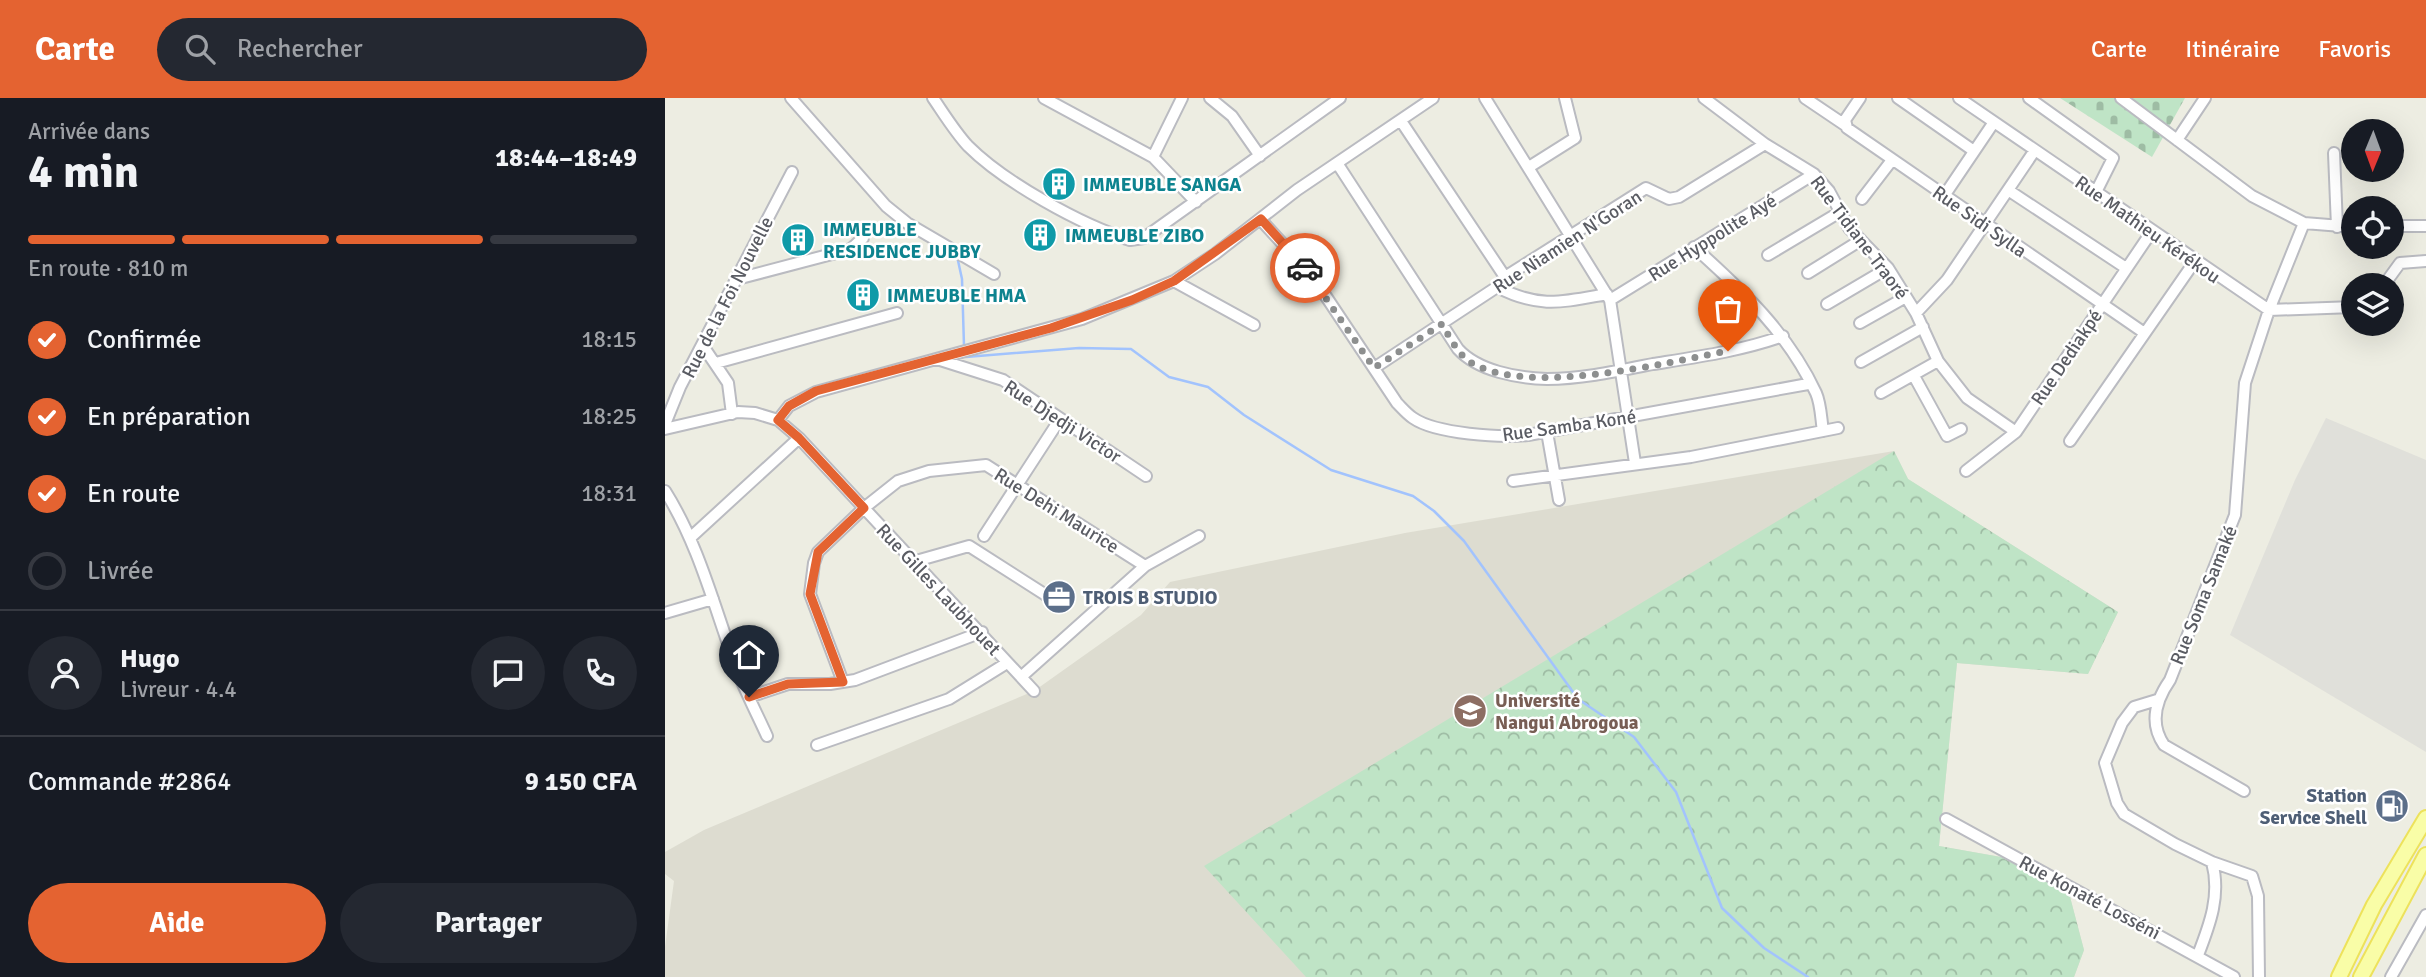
<!DOCTYPE html>
<html lang="fr">
<head>
<meta charset="utf-8">
<style>
	:root { --surface:#171b24; --page:#242831; --text:#f1f3f6; --muted:#9ea1a6; --line:#363941; --accent:#e46331 }
	body { margin:0; font-family:Signika,sans-serif; background:var(--page); color:var(--text); height:100vh; display:flex; flex-direction:column; font-size:26px; white-space:nowrap }
	* { box-sizing:border-box; margin:0 }
	p { font-size:23px; color:var(--muted) }
	.icon { flex:none; width:38px; height:38px; fill:none; stroke:currentColor; stroke-width:2; stroke-linecap:round; stroke-linejoin:round }
	.map { position:relative; flex:1; overflow:hidden }
	.details { display:flex; flex-direction:column; background:var(--surface); width:665px }
	.details>* { flex:none }
	.needle { width:46px; rotate:181deg }
	.buttons { position:absolute; left:1676px; top:21px; display:grid; gap:14px }
	.buttons a { display:grid; place-items:center; width:63px; height:63px; border-radius:50%; background:var(--surface); box-shadow:0 7px 28px #0002; font-size:35px }
	.pin { position:absolute; display:grid; place-items:center; width:60px; height:60px; color:#fff; margin:-72px -30px; border-radius:50% 50% 50% 0; rotate:-45deg; box-shadow:0 0 7px #0007 }
	.pin .icon { rotate:45deg }
	.courier { position:absolute; display:grid; place-items:center; width:70px; height:70px; margin:-35px; border:5px solid #e46331; border-radius:50%; background:#fff; color:#222; box-shadow:0 2px 9px #0007 }
	.headline em { font-style:normal; font-weight:800 }
	.headline div { display:flex; flex-direction:column-reverse }
	.headline { display:flex; align-items:center; justify-content:space-between; height:119px; padding:0 28px }
	h1 { font-size:46px; font-weight:800; line-height:52px }
	.bar { display:grid; grid-template-columns:repeat(4,1fr); gap:10px 7px; align-content:center; height:84px; padding:0 28px }
	.bar i { height:9px; border-radius:5px; background:var(--line) }
	.bar .selected { background:var(--accent) }
	.bar p { grid-column:span 4 }
	.line { display:flex; align-items:center; gap:18px; padding:0 28px; border-top:2px solid var(--line) }
	.line div { flex:1 }
	.round { display:grid; place-items:center; flex:none; width:74px; height:74px; border-radius:37px; background:var(--page) }
	ol { padding:0 28px; list-style:none }
	li { display:flex; align-items:center; gap:21px; height:77px }
	li p { margin-inline-start:auto }
	li .icon { padding:7px; border-radius:50%; background:var(--accent); color:#fff; stroke-width:4 }
	li:last-child { color:var(--muted) }
	li i { width:38px; height:38px; border:4px solid var(--line); border-radius:50% }
	.cta { display:flex; gap:14px; margin-top:auto; padding:14px 28px }
	.cta a { flex:1; height:80px; border-radius:42px; background:var(--accent); color:#fff; font-size:28px; font-weight:800; line-height:80px; text-align:center }
	.cta a+a { background:var(--page); color:var(--text) }
	header { display:flex; align-items:center; gap:42px; box-sizing:border-box; height:98px; padding:0 35px; background:var(--accent); color:#fff }
	header strong { font-size:33px }
	nav { display:flex; gap:38px; margin-inline-start:auto; font-size:24px }
	.search { width:490px; height:63px; background:var(--page); display:flex; align-items:center; gap:18px; box-sizing:border-box; padding:0 24px; border-radius:38px; color:var(--muted); font-size:26px }
	main { display:flex; flex:1; min-height:0 }
	.map>svg:first-child { display:block }
	.industrial { fill:#e0e0da }
	.education { fill:#dddcd0 }
	.forest { fill:url(#forest-crowns) }
	.cemetery { fill:url(#cemetery-stones) }
	.lines { fill:none; stroke-linecap:round; stroke-linejoin:round }
	.stream { stroke:#a2c3fd; stroke-width:2.5 }
	.minor-casing { stroke:#babbc1; stroke-width:14 }
	.major-casing { stroke:#ede25b; stroke-width:18 }
	.minor { stroke:#fff; stroke-width:10 }
	.major { stroke:#f9fda7; stroke-width:14 }
	.done { stroke:#8d8f8f; stroke-width:7; stroke-dasharray:0 12.6 }
	.route { stroke:#e46331; stroke-width:9 }
	.labels { text-anchor:middle; stroke-width:5; stroke-linejoin:round; paint-order:stroke }
	.culture-label { font-size:19px; font-weight:bold; fill:#0d838f; stroke:#fff; text-anchor:start }
	.street-label { font-size:19px; fill:#5a5c63; stroke:#fff }
	.service-label { font-size:19px; font-weight:bold; fill:#4e5e75; stroke:#fff; text-anchor:start }
	.education-label { font-size:19px; font-weight:bold; fill:#785e54; stroke:#fff; text-anchor:start }
</style>
</head>
<body>
<header>
<strong>Carte</strong>
<div class="search"><svg class="icon" aria-label="search" viewBox="0 0 24 24"><circle cx="10" cy="10" r="6"/><path d="M15 15l6 6"/></svg>Rechercher</div>
<nav><a>Carte</a><a>Itinéraire</a><a>Favoris</a></nav>
</header>
<main>
<section class="details">
<div class="headline"><div><h1>4 min</h1><p>Arrivée dans</p></div><em>18:44–18:49</em></div>
<div class="bar"><i class="selected"></i><i class="selected"></i><i class="selected"></i><i></i><p>En route · 810 m</p></div>
<ol>
<li><svg class="icon" aria-label="check" viewBox="0 0 24 24"><path d="M5 12l5 5 9-10"/></svg>Confirmée<p>18:15</p></li>
<li><svg class="icon" aria-label="check" viewBox="0 0 24 24"><path d="M5 12l5 5 9-10"/></svg>En préparation<p>18:25</p></li>
<li><svg class="icon" aria-label="check" viewBox="0 0 24 24"><path d="M5 12l5 5 9-10"/></svg>En route<p>18:31</p></li>
<li><i></i>Livrée</li>
</ol>
<div class="line" style="height:126px"><a class="round"><svg class="icon" aria-label="person" viewBox="0 0 24 24"><circle cx="12" cy="8" r="4"/><path d="M4 21q1-7 8-7t8 7"/></svg></a><div><b>Hugo</b><p>Livreur · 4.4</p></div><a class="round"><svg class="icon" aria-label="chat" viewBox="0 0 24 24"><path d="M4 5h16v11H9l-5 4z"/></svg></a><a class="round"><svg class="icon" aria-label="phone" viewBox="0 0 24 24"><path d="M5 4h4l2 5-3 2q2 4 5 5l2-3 5 2v4C11 20 4 13 5 4z"/></svg></a></div>
<div class="line" style="height:91px"><div>Commande #2864</div><b>9 150 CFA</b></div>
<div class="cta"><a>Aide</a><a>Partager</a></div>
</section>
<div class="map">
<svg width="1761" height="879" viewBox="0 0 1761 879">
	<defs>
		<pattern id="forest-crowns" width="20" height="18" patternUnits="userSpaceOnUse" patternTransform="scale(1.75)"><rect width="20" height="18" fill="#bfe4c6"/><path d="M2 6a3 3 0 1 1 6 0M12 15a3 3 0 1 1 6 0" fill="none" stroke="#9ebca4"/></pattern>
		<pattern id="cemetery-stones" width="16" height="16" patternUnits="userSpaceOnUse" patternTransform="scale(1.75)"><rect width="16" height="16" fill="#bfe4c6"/><path d="M2 7V4a2 2 0 0 1 4 0v3zM10 15v-3a2 2 0 0 1 4 0v3z" fill="#9ebca4"/></pattern>
	</defs>
	<rect width="100%" height="100%" fill="#edede2"/>
	<path class="industrial" d="M1661 320 1761 362V654L1565 537 1630 382Z"/>
	<path class="education" d="M1229 353 1243 381 1453 514 1423 576 1292 565 1274 748 1336 759 1404 795 1419 852 1409 879H0V849L9 783 0 776V754L39 732 369 593 476 517 505 484 740 435Z"/>
	<path class="forest" d="M1229 353 1243 381 1453 514 1423 576 1292 565 1274 748 1336 759 1404 795 1419 852 1409 879H641L539 768Z"/>
	<path class="cemetery" d="M1395 0H1520L1487 59Z"/>
	<g class="lines">
		<path class="stream" d="M292 158 297 181 299 248
			M300 255 301 259 414 250 466 251 504 279 543 289 579 317 666 372 748 398 769 413 799 443 913 601 969 639 1011 694 1057 810 1099 850 1143 879"/>
		<g class="minor-casing">
			<path id="minor" d="M126 0 221 108 242 125 329 176
				M268 0C279 16 290 34 303 48 339 84 416 127 465 142L479 140 675 0
				M379 0 488 59 531 104
				M545 0 567 18 595 58
				M820 0 945 202 970 365
				M1039 0 1100 46 1149 76 1164 93 1184 130 1223 170 1251 215 1273 263 1302 300 1351 334
				M1140 0 1180 27
				M1195 0 1180 22 1182 30 1478 234
				M1233 0 1309 53
				M1294 0 1604 212 1689 209
				M1364 0 1448 60 1431 94
				M1456 0 1587 98 1639 125
				M736 23 840 179
				M1512 42 1540 0
				M1669 55 1672 129
				M488 59 517 0
				M672 65 793 251C813 273 852 280 882 281 917 281 953 273 988 266 1032 259 1076 253 1118 238
				M864 69 910 40 900 0
				M1343 92 1461 170
				M1279 98 1329 24
				M1197 101 1227 62
				M595 121 648 179 732 305C737 310 742 316 748 320 771 336 836 340 863 337L1143 286
				M1727 128H1761
				M1029 149C1078 193 1123 235 1151 295 1156 306 1156 321 1158 333
				M1103 157 1175 114
				M1143 175 1196 142
				M72 181 186 151 198 140
				M509 183 589 227
				M1719 187 1735 165 1761 163
				M832 189C875 211 897 204 942 196
				M945 202 1149 76
				M1162 206 1223 170
				M1251 215 1282 182 1370 52
				M1195 225 1241 199
				M38 248 63 285 67 316
				M272 261 338 282 481 378
				M1196 264 1258 229
				M51 265 232 215
				M709 270 832 189 840 179 981 90 1004 101 1014 99 1100 46
				M1249 278 1282 338 1296 331
				M1216 295 1273 263
				M113 322 124 308 151 294 417 221 509 183 550 156 632 92 768 0
				M0 326 15 289 127 74
				M0 331 73 314 90 315 113 322 134 340 369 593
				M882 334 894 402
				M1405 343 1530 163
				M1301 373 1351 334 1487 133
				M848 383 1026 359 1173 330
				M0 393C36 450 51 517 75 579 83 599 93 618 102 638
				M319 438 395 321
				M25 440 134 340
				M251 463 304 448 398 508
				M0 515 48 501
				M356 579 480 468
				M178 584 145 496 149 465 153 454 199 410 233 383 264 373 321 367 480 468 534 438
				M84 599 123 586H165L190 582 317 534
				M1492 602 1469 609 1457 625 1440 665 1452 705 1459 716 1510 746 1547 764 1587 778 1593 798 1594 879
				M152 647 284 601 342 565
				M1579 693 1499 647C1484 625 1491 602 1505 582L1570 417 1580 285 1604 212 1639 125 1689 129
				M1281 721 1569 879
				M1533 857C1545 826 1556 797 1547 764
				M1726 879 1761 817"/>
		</g>
		<g class="major-casing">
			<path id="major" d="M1674 879 1709 807 1761 720
				M1696 879 1761 757"/>
		</g>
		<use href="#minor" class="minor"/>
		<use href="#major" class="major"/>
	</g>
	<g class="lines">
		<path class="done" d="M640 170 709 270 777 226C784 238 793 256 805 264 862 299 999 265 1063 253"/>
		<path class="route" d="M84 599 123 586 178 584 145 496 153 454 199 410 134 340 113 322 124 308 151 293 386 230 467 202 509 183 596 121 640 170"/>
	</g>
	<defs>
		<g id="building-disc" transform="scale(1.75)"><circle r="9.5" fill="#0f9aa8" stroke="#fff"/><path d="M-4-6H4V6H1V3H-1V6H-4ZM-2.5-4.3h1.7v1.8h-1.7ZM.8-4.3h1.7v1.8H.8ZM-2.5-1h1.7V.8h-1.7ZM.8-1h1.7V.8H.8Z" fill="#fff"/></g>
		<g id="office-disc" transform="scale(1.75)"><circle r="9.5" fill="#5c6f8a" stroke="#fff"/><path d="M-6-3h4V-5.5h4V-3h4V5H-6ZM-1-4.5V-3h2v-1.5ZM-6 0V1H6V0Z" fill="#fff"/></g>
		<g id="university-disc" transform="scale(1.75)"><circle r="9.5" fill="#8d6e63" stroke="#fff"/><path d="M0-5L7-2L0 1L-7-2ZM-4 1L0 2.5L4 1V4Q0 6-4 4Z" fill="#fff"/></g>
		<g id="fuel-disc" transform="scale(1.75)"><circle r="9.5" fill="#5c6f8a" stroke="#fff"/><path d="M-5.5-6h7V0h2V4h1.3V-2.5L3-4.5l.8-.8L6-3V5H2.5V1h-1V6h-7ZM-4.2-4.7v3.2H.2V-4.7Z" fill="#fff"/></g>
	</defs>
	<g fill-rule="evenodd">
		<use href="#building-disc" x="394" y="86"/>
		<use href="#building-disc" x="375" y="137"/>
		<use href="#building-disc" x="133" y="142"/>
		<use href="#building-disc" x="198" y="197"/>
		<use href="#office-disc" x="394" y="499"/>
		<use href="#university-disc" x="805" y="613"/>
		<use href="#fuel-disc" x="1727" y="708"/>
	</g>
	<g class="labels">
		<g class="culture-label">
			<text x="418" y="93">IMMEUBLE SANGA</text>
			<text x="158" y="138">IMMEUBLE<tspan x="158" dy="22">RESIDENCE JUBBY</tspan></text>
			<text x="400" y="144">IMMEUBLE ZIBO</text>
			<text x="222" y="204">IMMEUBLE HMA</text>
		</g>
		<g class="street-label">
			<text transform="translate(1315 123) rotate(35)" y="7">Rue Sidi Sylla</text>
			<text transform="translate(1483 131) rotate(35)" y="7">Rue Mathieu Kérékou</text>
			<text transform="translate(1047 139) rotate(-32)" y="7">Rue Hyppolite Ayé</text>
			<text transform="translate(1195 139) rotate(53)" y="7">Rue Tidiane Traoré</text>
			<text transform="translate(902 143) rotate(-33)" y="7">Rue Niamien N'Goran</text>
			<text transform="translate(62 199) rotate(-63)" y="7">Rue de la Foi Nouvelle</text>
			<text transform="translate(1401 259) rotate(-56)" y="7">Rue Dediakpé</text>
			<text transform="translate(398 323) rotate(33)" y="7">Rue Djedji Victor</text>
			<text transform="translate(904 327) rotate(-8)" y="7">Rue Samba Koné</text>
			<text transform="translate(392 412) rotate(32)" y="7">Rue Dehi Maurice</text>
			<text transform="translate(274 491) rotate(47)" y="7">Rue Gilles Laubhouet</text>
			<text transform="translate(1538 497) rotate(-68)" y="7">Rue Soma Samaké</text>
			<text transform="translate(1425 799) rotate(28)" y="7">Rue Konaté Losséni</text>
		</g>
		<g class="service-label">
			<text x="418" y="506">TROIS B STUDIO</text>
			<text x="1702" y="704" text-anchor="end">Station<tspan x="1702" dy="22">Service Shell</tspan></text>
		</g>
		<g class="education-label">
			<text x="830" y="609">Université<tspan x="830" dy="22">Nangui Abrogoua</tspan></text>
		</g>
	</g>
</svg>
<div class="buttons">
<a><svg class="needle" viewBox="-14 -14 28 28"><path d="M0-13l5 13h-10z" fill="#e53935"/><path d="M0 13l5-13h-10z" fill="#9ea1a6"/></svg></a>
<a><svg class="icon" aria-label="locate" viewBox="0 0 24 24"><circle cx="12" cy="12" r="6"/><path d="M12 2v4M12 18v4M2 12h4M18 12h4"/></svg></a>
<a><svg class="icon" aria-label="layers" viewBox="0 0 24 24"><path d="M12 4l9 5-9 5-9-5zM3 14l9 5 9-5"/></svg></a>
</div>
<div class="pin" style="left:1063px;top:253px;background:#ea580c"><svg class="icon" aria-label="bag" viewBox="0 0 24 24"><path d="M5 8h14l-1 12H6zM9 8a3 3 0 0 1 6 0"/></svg></div>
<div class="pin" style="left:84px;top:599px;background:#1f2937"><svg class="icon" aria-label="home" viewBox="0 0 24 24"><path d="M3 11l9-7 9 7M6 9v11h12V9"/></svg></div>
<div class="courier" style="left:640px;top:170px"><svg class="icon" aria-label="car" viewBox="0 0 24 24"><path d="M5 17H2v-5l4-1 3-4h7l3 4 3 1v5h-3M9 17h6M6 11h13"/><circle cx="7" cy="17" r="2"/><circle cx="17" cy="17" r="2"/></svg></div>
</div>
</main>
</body>
</html>
